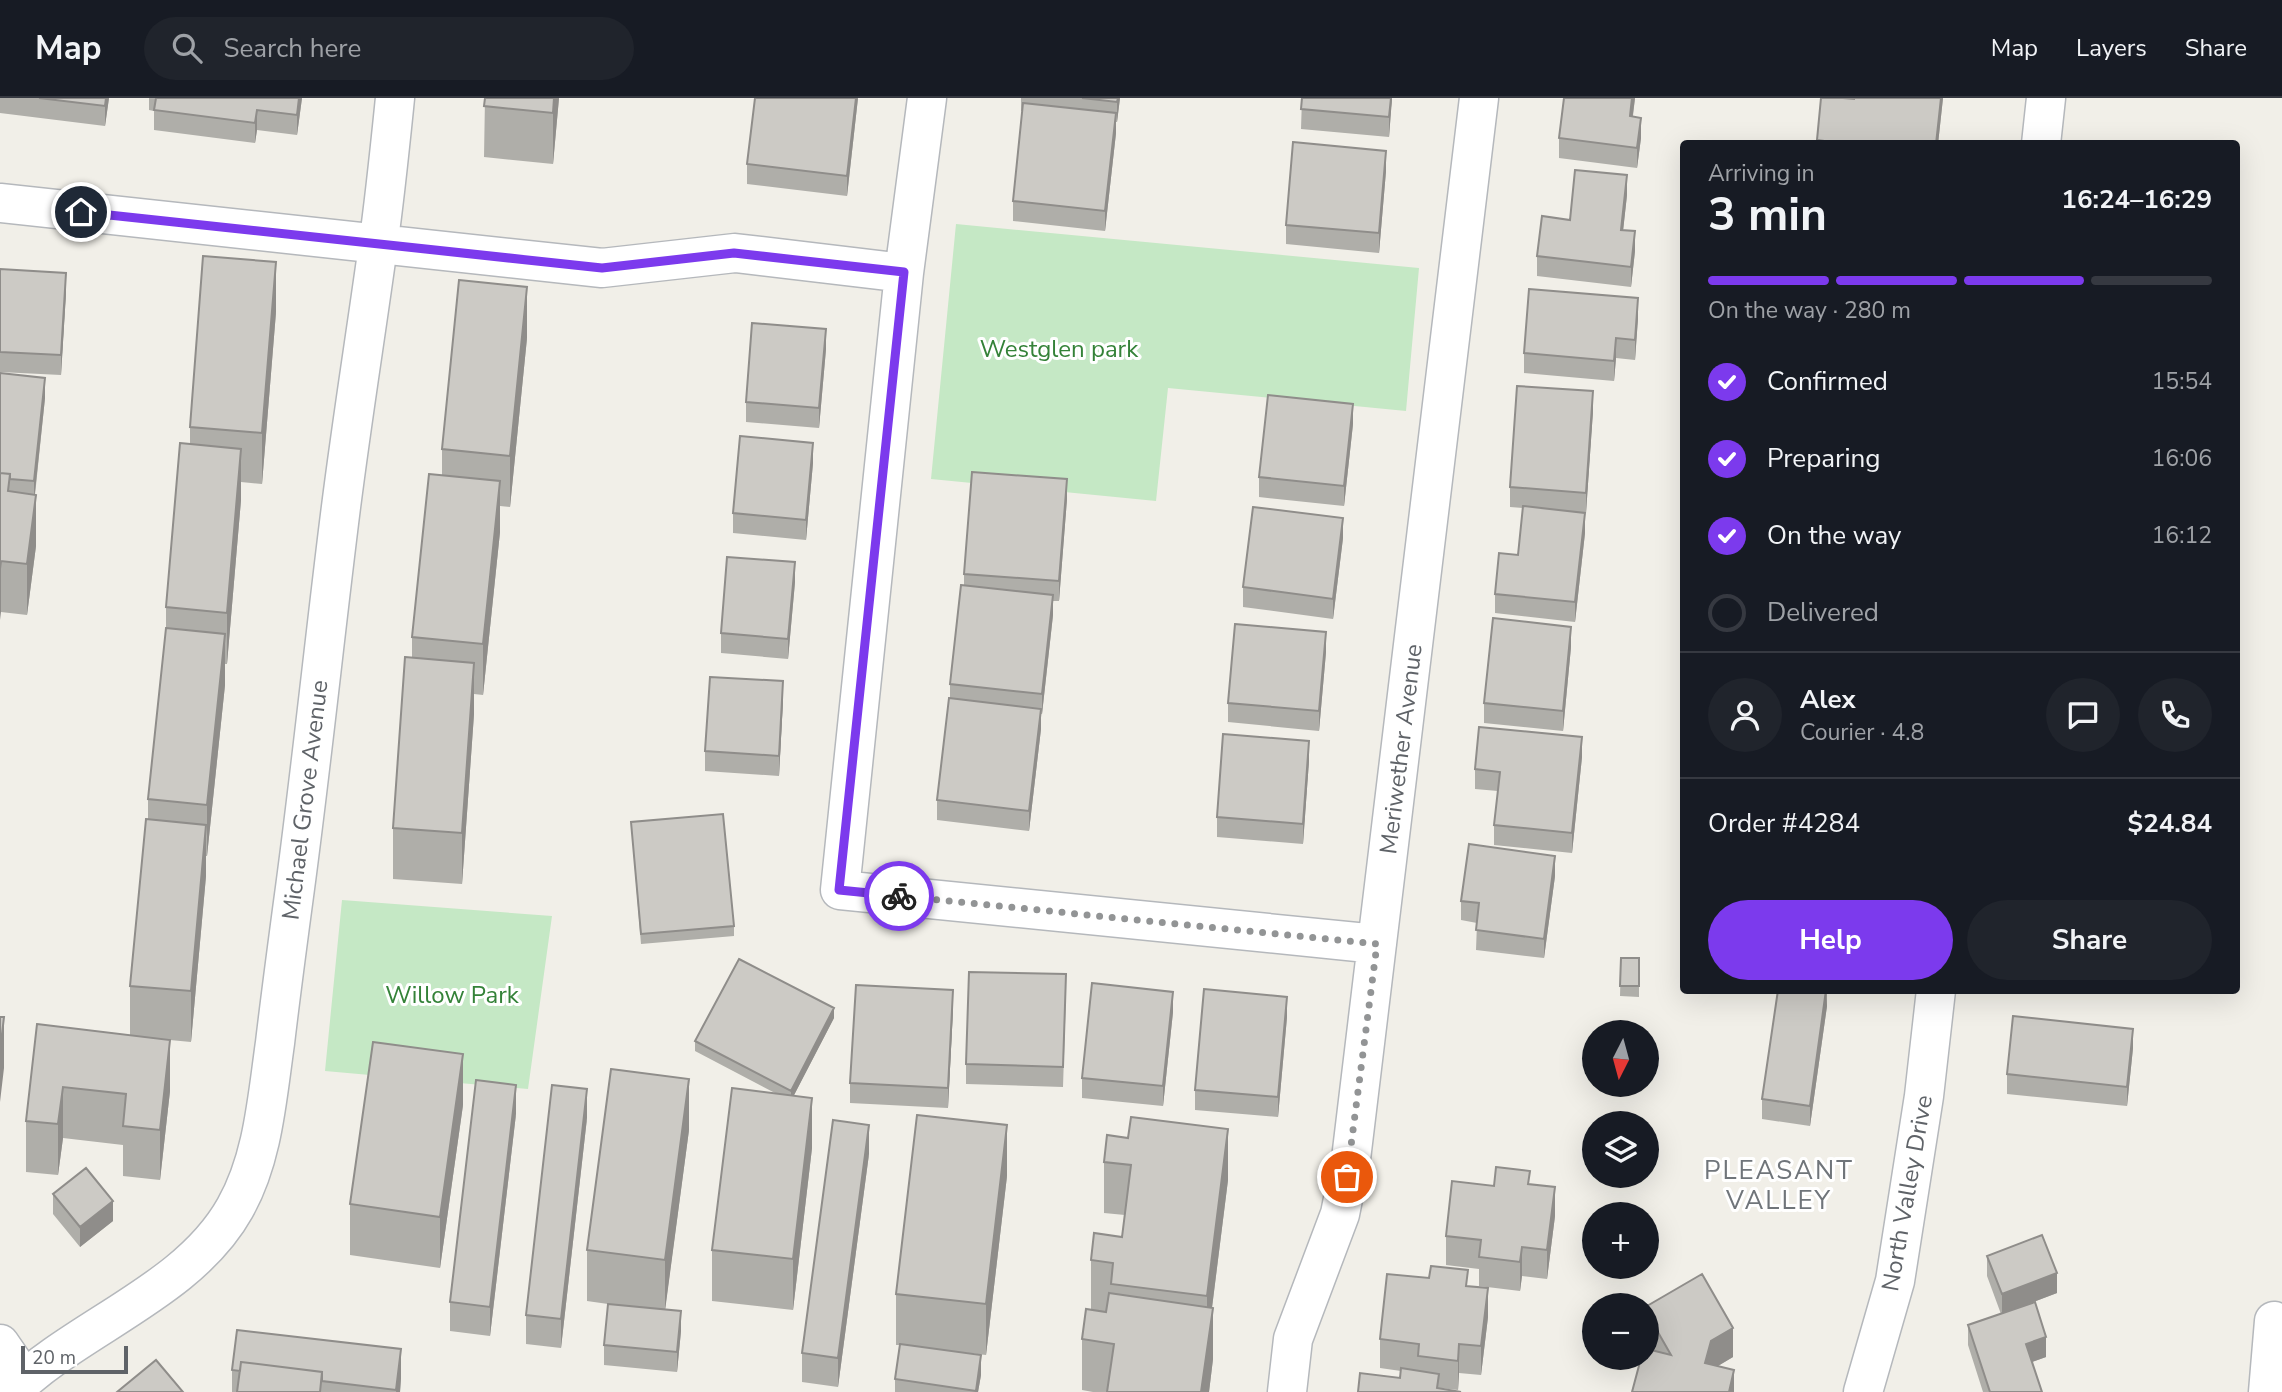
<!DOCTYPE html>
<html lang="en">
<head>
<meta charset="utf-8">
<style>
	:root { --surface:#171b24; --page:#20242c; --text:#f1f3f6; --muted:#9ea1a6; --line:#363941; --accent:#7c3aed }
	body { margin:0; font-family:"Nunito Sans",sans-serif; background:var(--page); color:var(--text); height:100vh; display:flex; flex-direction:column; font-size:26px; white-space:nowrap }
	* { box-sizing:border-box; margin:0 }
	p { font-size:23px; color:var(--muted) }
	.icon { flex:none; width:38px; height:38px; fill:none; stroke:currentColor; stroke-width:2; stroke-linecap:round; stroke-linejoin:round }
	.map { position:relative; flex:1; overflow:hidden }
	.details { position:absolute; left:1680px; top:42px; width:560px; height:854px; display:flex; flex-direction:column; background:var(--surface); border-radius:7px; box-shadow:0 7px 28px #0002 }
	.details>* { flex:none }
	.needle { width:46px; rotate:186deg }
	.buttons { position:absolute; left:1582px; top:922px; display:grid; gap:14px }
	.buttons a { display:grid; place-items:center; width:77px; height:77px; border-radius:50%; background:var(--surface); box-shadow:0 7px 28px #0002; font-size:35px }
	.scale { position:absolute; left:21px; bottom:18px; width:107px; box-sizing:border-box; padding-left:7px; border:4px solid #5f6368; border-top:0; font-size:19px; line-height:24px; white-space:nowrap; color:#5f6368; -webkit-text-stroke:5px #fff; paint-order:stroke }
	.pin { position:absolute; display:grid; place-items:center; width:60px; height:60px; color:#fff; margin:-30px; border:4px solid #fff; border-radius:50%; box-shadow:0 2px 7px #0007 }
	.courier { position:absolute; display:grid; place-items:center; width:70px; height:70px; margin:-35px; border:5px solid #7c3aed; border-radius:50%; background:#fff; color:#222; box-shadow:0 2px 9px #0007 }
	.summary em { font-style:normal; font-weight:700 }
	.summary div { display:flex; flex-direction:column-reverse }
	.summary { display:flex; align-items:center; justify-content:space-between; height:119px; padding:0 28px }
	h1 { font-size:46px; font-weight:700; line-height:52px }
	.bar { display:grid; grid-template-columns:repeat(4,1fr); gap:10px 7px; align-content:center; height:84px; padding:0 28px }
	.bar i { height:9px; border-radius:5px; background:var(--line) }
	.bar .on { background:var(--accent) }
	.bar p { grid-column:span 4 }
	.line { display:flex; align-items:center; gap:18px; padding:0 28px; border-top:2px solid var(--line) }
	.line div { flex:1 }
	.round { display:grid; place-items:center; flex:none; width:74px; height:74px; border-radius:37px; background:var(--page) }
	ol { padding:0 28px; list-style:none }
	li { display:flex; align-items:center; gap:21px; height:77px }
	li p { margin-inline-start:auto }
	li .icon { padding:7px; border-radius:50%; background:var(--accent); color:#fff; stroke-width:4 }
	li:last-child { color:var(--muted) }
	li i { width:38px; height:38px; border:4px solid var(--line); border-radius:50% }
	.cta { display:flex; gap:14px; margin-top:auto; padding:14px 28px }
	.cta a { flex:1; height:80px; border-radius:42px; background:var(--accent); color:#fff; font-size:28px; font-weight:700; line-height:80px; text-align:center }
	.cta a+a { background:var(--page); color:var(--text) }
	header { display:flex; align-items:center; gap:42px; box-sizing:border-box; height:98px; padding:0 35px; background:var(--surface); border-bottom:2px solid var(--line) }
	header strong { font-size:33px }
	nav { display:flex; gap:38px; margin-inline-start:auto; font-size:24px }
	.search { width:490px; height:63px; background:var(--page); display:flex; align-items:center; gap:18px; box-sizing:border-box; padding:0 24px; border-radius:38px; color:var(--muted); font-size:26px }
	.map>svg:first-child { display:block }
	.green { fill:#c5e8c5 }
	.lines { fill:none; stroke-linecap:round; stroke-linejoin:round }
	.minor-casing { stroke:#b5b8bc; stroke-width:41 }
	.minor { stroke:#fff; stroke-width:38 }
	.wall { fill:#afaea9 }
	.shaded-wall { fill:#8f8d8a }
	.building { fill:#cccac5; stroke:#8f8d8a; stroke-width:2 }
	.done { stroke:#929495; stroke-width:7; stroke-dasharray:0 12.6 }
	.route { stroke:#7c3aed; stroke-width:9 }
	.labels { text-anchor:middle; stroke-width:6; stroke-linejoin:round; paint-order:stroke }
	.park-label { font-size:24px; fill:#348238; stroke:#fff }
	.street-label { font-size:24px; fill:#5f6368; stroke:#fff }
	.neighbourhood-label { font-size:26px; letter-spacing:2px; fill:#70757a; stroke:#fff }
</style>
</head>
<body>
<header>
<strong>Map</strong>
<div class="search"><svg class="icon" aria-label="search" viewBox="0 0 24 24"><circle cx="10" cy="10" r="6"/><path d="M15 15l6 6"/></svg>Search here</div>
<nav><a>Map</a><a>Layers</a><a>Share</a></nav>
</header>
<div class="map">
<svg width="2282" height="1294" viewBox="0 0 2282 1294">
	<rect width="100%" height="100%" fill="#f1efe8"/>
	<path class="green" d="M956 126 1419 170 1406 313 1168 290 1156 403 931 381Z
		M342 802 552 818 528 991 325 973Z"/>
	<g class="lines">
		<g class="minor-casing">
			<path id="minor" d="M927 0 904 175 840 792 1377 846
				M2041 46 2046 0
				M0 105 602 170 735 155 904 175
				M0 1246 24 1281
				M11 1294C78 1228 188 1194 235 1110 263 1061 267 1001 275 945 281 894 288 842 295 790 312 663 325 536 341 409 352 322 366 235 378 148 385 99 390 49 395 0
				M1287 1294 1293 1241 1340 1116 1351 1061 1479 0
				M1863 1294 1895 1183 1924 998 1936 892
				M2268 1294 2274 1223"/>
		</g>
		<use href="#minor" class="minor"/>
	</g>
	<path class="wall" d="M0 0H109L105 28 0 15Z
		M149 0H302L297 37 257 32 255 45 154 32V13L149 12Z
		M485 0H559L553 66 484 59Z
		M755 0H858L847 98 747 86V66Z
		M1021 0H1120L1117 24H1116V35L1105 133 1013 123V103L1022 13H1021Z
		M1302 0H1392L1389 39 1301 31Z
		M1564 0H1635L1633 18 1641 40 1637 70 1559 60V40Z
		M1821 0 1854 1V0H1943L1938 46H1817Z
		M1386 73 1379 155 1286 146V127Z
		M1627 97 1623 132 1635 153 1631 189 1537 178V158L1570 122Z
		M0 171 66 195 61 277 0 274Z
		M276 214 262 386 241 384V402L227 566H225V587L207 758H206V778L191 944 170 942V993L160 1082 123 1078V1047L63 1040 58 1077 26 1074V1023L37 926 130 937V888L148 721V701L166 533V509L190 346V329Z
		M1638 220 1635 262 1616 260 1614 283 1524 275V255Z
		M527 240 510 409 500 408V434L483 597 474 596V616L462 786 393 781V730L412 560V539L442 377V351Z
		M826 251 819 330 746 324V304Z
		M0 275 45 300 35 397 36 448 27 517 1 514Z
		M1593 313 1586 415H1585V435L1575 524 1495 515V496L1518 457 1523 410 1510 409V389Z
		M1353 326 1344 408 1259 399V379Z
		M813 365 806 442 733 435V415Z
		M1067 401 1059 503H1053V517L1042 616H1041V631L1029 733 937 722V702L950 600V586L964 487V476Z
		M1343 440 1333 521 1243 509V489Z
		M795 484 788 561 721 555V535Z
		M1571 549 1563 633 1484 625V605Z
		M1326 554 1319 633 1228 624V605Z
		M783 603 779 678 705 673V653Z
		M1582 659 1572 755 1494 747V727L1498 693 1475 691V671Z
		M1309 663 1303 746 1217 739V719Z
		M631 724 734 828V838L641 846Z
		M1555 778 1544 860 1476 852 1477 825 1461 822V803Z
		M1621 860H1639V899L1620 898Z
		M1827 892V908L1810 1028 1762 1021V1001Z
		M1066 896 1063 989 966 986V966Z
		M953 912 948 1010 850 1005V985Z
		M1173 914 1163 1008 1082 1000V980Z
		M1287 919 1278 1019 1195 1012V992Z
		M834 920 794 997 812 1050 793 1212 712 1203V1152L775 995 695 953V943Z
		M2133 950 2127 1008 2007 996V976Z
		M463 1007 440 1170 350 1157V1106Z
		M516 1016 490 1238 450 1233V1204Z
		M587 1020 561 1250 526 1246V1217Z
		M689 1032 665 1211 681 1233 677 1274 604 1267V1247L608 1206 587 1203V1152Z
		M1107 1037 1228 1082 1212 1210 1213 1261 1209 1294H1093L1082 1292V1241L1091 1211V1162L1122 1139 1125 1117 1104 1115V1064Z
		M869 1056 838 1289 802 1284V1255Z
		M1007 1078 986 1257 960 1254 981 1277 978 1294H895V1281L900 1247H896V1196Z
		M1530 1087 1555 1118 1547 1181 1522 1178 1520 1193 1479 1188V1171L1446 1167V1138L1494 1088Z
		M53 1096 113 1123 80 1149 53 1116Z
		M1987 1158 2057 1195 2007 1214 2046 1259 2032 1264 2042 1294H1983L1968 1247V1227L2001 1216 1987 1178Z
		M1468 1188 1488 1219 1481 1277 1459 1275 1458 1292 1439 1290 1358 1294 1400 1280 1401 1273 1380 1270V1241Z
		M1647 1208 1733 1259 1718 1268 1734 1294 1651 1252 1647 1245Z
		M232 1272 401 1280 400 1294H232Z"/>
	<path class="shaded-wall" d="M106 0H109L105 28V8Z
		M299 0H302L297 37V17Z
		M554 0H559L553 66V15Z
		M856 0H858L847 98V78Z
		M1118 0H1120L1117 24V4Z
		M1391 0H1392L1389 39V19Z
		M1632 0H1635L1630 38V18Z
		M1941 0H1943L1938 46H1936Z
		M257 12V32L255 45V25Z
		M1116 15V35L1105 133V113Z
		M1641 20V40L1637 70V50Z
		M1386 53V73L1379 155V135Z
		M1627 77V97L1621 152V132Z
		M1635 133V153L1631 189V169Z
		M276 164V214L262 386V335Z
		M66 175V195L61 277V257Z
		M527 189V240L510 409V358Z
		M1638 200V220L1635 262V242Z
		M826 231V251L819 330V310Z
		M1616 240V260L1614 283V263Z
		M45 280V300L34 403V383Z
		M1593 293V313L1586 415V395Z
		M1353 306V326L1344 408V388Z
		M813 345V365L806 442V422Z
		M241 351V402L227 566V515Z
		M1067 381V401L1059 503V483Z
		M500 383V434L483 597V546Z
		M36 397V448L27 517V466Z
		M1585 415V435L1575 524V504Z
		M1343 420V440L1333 521V501Z
		M1 463V514L0 522V471Z
		M795 464V484L788 561V541Z
		M1053 497V517L1042 616V596Z
		M1571 529V549L1563 633V613Z
		M1326 534V554L1319 633V613Z
		M225 536V587L207 758V707Z
		M474 565V616L462 786V735Z
		M783 583V603L779 678V658Z
		M1041 611V631L1029 733V713Z
		M1582 639V659L1572 755V735Z
		M1309 643V663L1303 746V726Z
		M206 727V778L191 944V893Z
		M1555 758V778L1544 860V841Z
		M953 892V912L948 1010V990Z
		M1826 892 1827 908 1810 1028V1008Z
		M1173 894V914L1163 1008V988Z
		M1287 899V919L1278 1019V999Z
		M834 910V920L791 1003V993Z
		M4 919V970L0 1004V953Z
		M2133 931V950L2127 1008V989Z
		M170 942V993L160 1082V1032Z
		M463 956V1007L440 1170V1119Z
		M689 981V1032L665 1213V1162Z
		M516 987V1016L490 1238V1209Z
		M63 989V1040L58 1077V1026Z
		M587 991V1020L561 1250V1221Z
		M812 1000V1050L793 1212V1161Z
		M869 1027V1056L838 1289V1260Z
		M1007 1027V1078L986 1257V1206Z
		M1228 1031V1082L1207 1249V1198Z
		M1555 1089V1118L1547 1181V1152Z
		M113 1103V1123L80 1149V1129Z
		M1522 1149V1178L1520 1193V1164Z
		M2057 1175V1195L2002 1216V1196Z
		M1488 1190V1219L1481 1277V1248Z
		M1213 1210V1261L1209 1294H1201Z
		M681 1213V1233L677 1274V1254Z
		M1733 1230V1259L1711 1272 1705 1265 1711 1243Z
		M2046 1239V1259L2026 1266V1246Z
		M1459 1246V1275L1458 1292V1263Z
		M401 1251V1280L400 1294H396Z
		M981 1257V1277L978 1294H976Z
		M1734 1272V1294H1729Z"/>
	<path class="building" d="M39 0H106L105 8Z
		M156 0H299L297 17 257 12 255 25 154 12Z
		M485 0H554L553 15 484 8Z
		M755 0H856L847 78 747 66Z
		M1082 0H1118L1117 4Z
		M1302 0H1391L1389 19 1301 11Z
		M1564 0H1632L1630 18 1641 20 1637 50 1559 40Z
		M1821 0H1843L1854 1V0H1941L1936 46H1847L1817 42Z
		M1023 5 1116 15 1105 113 1013 103Z
		M1293 44 1386 53 1379 135 1286 127Z
		M1575 72 1627 77 1621 132 1635 133 1631 169 1537 158 1542 118 1570 122Z
		M203 158 276 164 262 335 190 329Z
		M0 171 66 175 61 257 0 254Z
		M459 182 527 189 510 358 442 351Z
		M1529 191 1638 200 1635 242 1616 240 1614 263 1524 255Z
		M752 225 826 231 819 310 746 304Z
		M0 275 45 280 34 383 10 381V376L0 375Z
		M1517 288 1593 293 1586 395 1510 389Z
		M1268 297 1353 306 1344 388 1259 379Z
		M740 338 813 345 806 422 733 415Z
		M180 345 241 351 227 515 166 509Z
		M972 374 1067 381 1059 483 964 476Z
		M0 375 10 376 8 393 36 397 27 466 1 463 0 471Z
		M429 376 500 383 483 546 412 539Z
		M1523 408 1585 415 1575 504 1495 496 1499 455 1518 457Z
		M1253 409 1343 420 1333 501 1243 489Z
		M727 459 795 464 788 541 721 535Z
		M961 487 1053 497 1042 596 950 586Z
		M1493 520 1571 529 1563 613 1484 605Z
		M1235 526 1326 534 1319 613 1228 605Z
		M166 530 225 536 207 707 148 701Z
		M405 559 474 565 462 735 393 730Z
		M710 579 783 583 779 658 705 653Z
		M949 600 1041 611 1029 713 937 702Z
		M1479 629 1582 639 1572 735 1494 727 1500 674 1475 671Z
		M1223 636 1309 643 1303 726 1217 719Z
		M723 716 734 828 641 836 631 724Z
		M146 721 206 727 191 893 130 888Z
		M1469 746 1555 758 1544 841 1476 832 1479 805 1461 803Z
		M1621 860H1639V888H1620Z
		M739 861 834 910 791 993 695 943Z
		M969 874 1066 876 1063 969 966 966Z
		M1092 885 1173 894 1163 988 1082 980Z
		M856 887 953 892 948 990 850 985Z
		M1204 891 1287 899 1278 999 1195 992Z
		M1778 892H1826L1810 1008 1762 1001Z
		M2013 918 2133 931 2127 989 2007 976Z
		M0 919H4L0 953Z
		M37 926 170 942 160 1032 123 1028 126 996 63 989 58 1026 26 1023Z
		M373 944 463 956 440 1119 350 1106Z
		M611 971 689 981 665 1162 587 1152Z
		M476 982 516 987 490 1209 450 1204Z
		M552 987 587 991 561 1221 526 1217Z
		M732 990 812 1000 793 1161 712 1152Z
		M917 1017 1007 1027 986 1206 896 1196Z
		M1131 1019 1228 1031 1207 1198 1111 1186 1113 1165 1091 1162 1094 1135 1122 1139 1131 1067 1104 1064 1107 1037 1128 1040Z
		M833 1022 869 1027 838 1260 802 1255Z
		M1496 1069 1530 1073 1528 1086 1555 1089 1547 1152 1522 1149 1520 1164 1479 1159 1481 1142 1446 1138 1452 1083 1494 1088Z
		M86 1070 113 1103 80 1129 53 1096Z
		M2042 1137 2057 1175 2002 1196 1987 1158Z
		M1431 1168 1468 1172 1466 1188 1488 1190 1481 1248 1459 1246 1458 1263 1418 1258 1419 1246 1380 1241 1387 1176 1429 1180Z
		M1702 1176 1733 1230 1711 1243 1705 1265 1734 1272 1729 1294H1632L1641 1260H1647V1251L1671 1257 1647 1215V1208Z
		M1109 1195 1213 1210 1201 1294H1107L1114 1246 1082 1241 1086 1211 1106 1214Z
		M2035 1204 2046 1239 2026 1246 2042 1294H1990L1968 1227Z
		M608 1206 681 1213 677 1254 604 1247Z
		M237 1232 401 1251 396 1292 322 1283V1274L241 1264 240 1273 232 1272Z
		M900 1246 981 1257 976 1293 895 1281Z
		M156 1262 183 1294H117Z
		M241 1264 322 1274 320 1294H237Z
		M1401 1270 1439 1276 1437 1290 1461 1294H1358L1360 1275 1400 1280Z"/>
	<g class="lines">
		<path class="done" d="M899 798 1377 846 1347 1079"/>
		<path class="route" d="M81 114 602 170 734 155 904 174 839 792 899 798"/>
	</g>
	<g class="labels">
		<g class="park-label">
			<text x="1059" y="259">Westglen park</text>
			<text x="452" y="905">Willow Park</text>
		</g>
		<g class="street-label">
			<text transform="translate(1401 651) rotate(-83)" y="8">Meriwether Avenue</text>
			<text transform="translate(305 702) rotate(-83)" y="8">Michael Grove Avenue</text>
			<text transform="translate(1907 1095) rotate(-80)" y="8">North Valley Drive</text>
		</g>
		<g class="neighbourhood-label">
			<text x="1779" y="1081">PLEASANT<tspan x="1779" dy="30">VALLEY</tspan></text>
		</g>
	</g>
</svg>
<div class="buttons">
<a><svg class="needle" viewBox="-14 -14 28 28"><path d="M0-13l5 13h-10z" fill="#e53935"/><path d="M0 13l5-13h-10z" fill="#9ea1a6"/></svg></a>
<a><svg class="icon" aria-label="layers" viewBox="0 0 24 24"><path d="M12 4l9 5-9 5-9-5zM3 14l9 5 9-5"/></svg></a>
<a>+</a>
<a>−</a>
</div>
<div class="scale">20 m</div>
<div class="pin" style="left:1347px;top:1079px;background:#ea580c"><svg class="icon" aria-label="bag" viewBox="0 0 24 24"><path d="M5 8h14l-1 12H6zM9 8a3 3 0 0 1 6 0"/></svg></div>
<div class="pin" style="left:81px;top:114px;background:#1f2937"><svg class="icon" aria-label="home" viewBox="0 0 24 24"><path d="M3 11l9-7 9 7M6 9v11h12V9"/></svg></div>
<div class="courier" style="left:899px;top:798px"><svg class="icon" aria-label="bike" viewBox="0 0 24 24"><circle cx="6" cy="16" r="4"/><circle cx="18" cy="16" r="4"/><path d="M6 16l4-8h5l3 8M10 8l3 8H6M13 5h3"/></svg></div>
<section class="details">
<div class="summary"><div><h1>3 min</h1><p>Arriving in</p></div><em>16:24–16:29</em></div>
<div class="bar"><i class="on"></i><i class="on"></i><i class="on"></i><i></i><p>On the way · 280 m</p></div>
<ol>
<li><svg class="icon" aria-label="check" viewBox="0 0 24 24"><path d="M5 12l5 5 9-10"/></svg>Confirmed<p>15:54</p></li>
<li><svg class="icon" aria-label="check" viewBox="0 0 24 24"><path d="M5 12l5 5 9-10"/></svg>Preparing<p>16:06</p></li>
<li><svg class="icon" aria-label="check" viewBox="0 0 24 24"><path d="M5 12l5 5 9-10"/></svg>On the way<p>16:12</p></li>
<li><i></i>Delivered</li>
</ol>
<div class="line" style="height:126px"><a class="round"><svg class="icon" aria-label="person" viewBox="0 0 24 24"><circle cx="12" cy="8" r="4"/><path d="M4 21q1-7 8-7t8 7"/></svg></a><div><b>Alex</b><p>Courier · 4.8</p></div><a class="round"><svg class="icon" aria-label="chat" viewBox="0 0 24 24"><path d="M4 5h16v11H9l-5 4z"/></svg></a><a class="round"><svg class="icon" aria-label="phone" viewBox="0 0 24 24"><path d="M5 4h4l2 5-3 2q2 4 5 5l2-3 5 2v4C11 20 4 13 5 4z"/></svg></a></div>
<div class="line" style="height:91px"><div>Order #4284</div><b>$24.84</b></div>
<div class="cta"><a>Help</a><a>Share</a></div>
</section>
</div>
</body>
</html>
